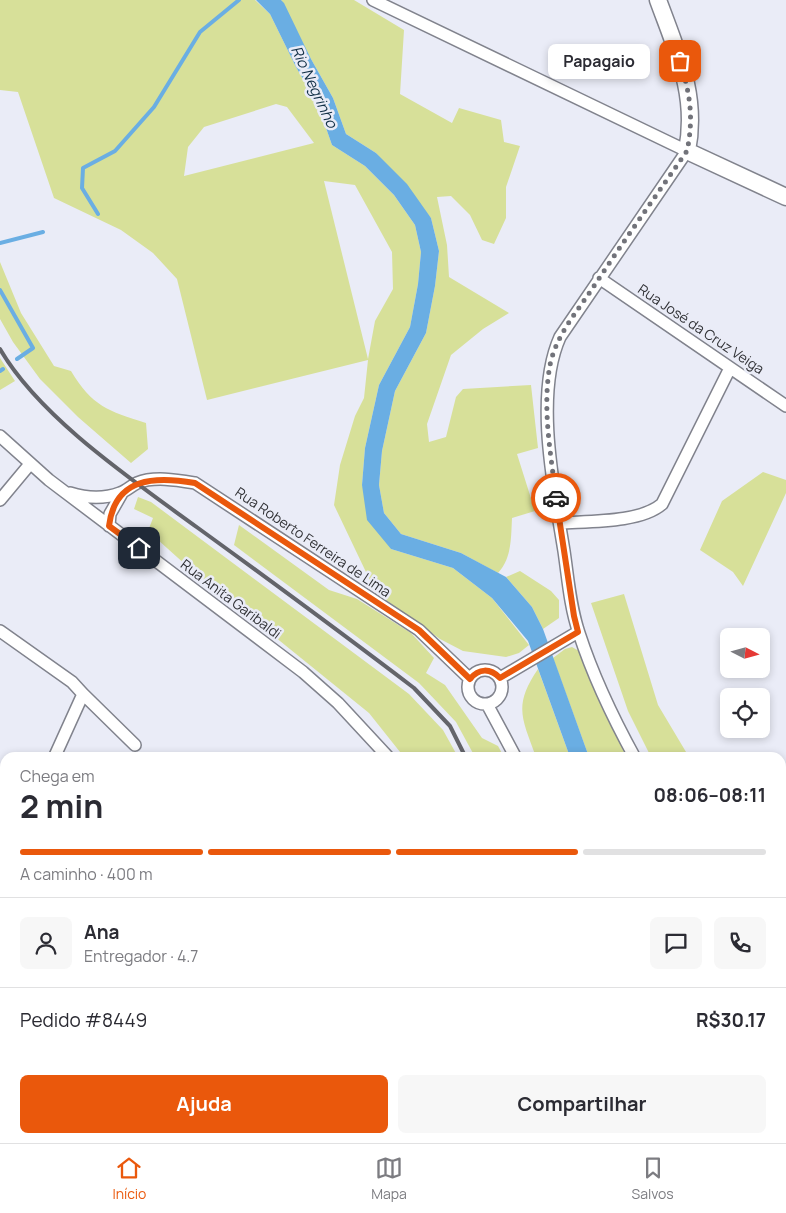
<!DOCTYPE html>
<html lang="pt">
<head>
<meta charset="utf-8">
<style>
	:root { --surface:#fff; --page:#f7f7f7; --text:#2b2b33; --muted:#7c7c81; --line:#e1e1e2; --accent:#ea580c }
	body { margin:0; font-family:Manrope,sans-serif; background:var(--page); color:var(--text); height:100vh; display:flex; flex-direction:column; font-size:19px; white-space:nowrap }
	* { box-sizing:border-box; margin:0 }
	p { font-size:16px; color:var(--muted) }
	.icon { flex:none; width:28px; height:28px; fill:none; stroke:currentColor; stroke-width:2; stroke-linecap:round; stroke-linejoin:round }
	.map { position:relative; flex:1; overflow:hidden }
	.sheet { position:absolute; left:0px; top:752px; width:786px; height:391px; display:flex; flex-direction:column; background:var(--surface); border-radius:15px 15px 0 0; box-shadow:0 2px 8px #0003 }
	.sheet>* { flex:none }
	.needle { width:32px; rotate:96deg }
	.tools { position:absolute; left:720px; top:628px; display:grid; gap:10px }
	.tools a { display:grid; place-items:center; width:50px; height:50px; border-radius:8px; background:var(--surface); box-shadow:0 2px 8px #0003; font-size:25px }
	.pin { position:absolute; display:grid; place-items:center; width:42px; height:42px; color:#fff; margin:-21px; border-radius:10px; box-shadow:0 2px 8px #0006 }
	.courier { position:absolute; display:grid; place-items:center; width:50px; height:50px; margin:-25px; border:4px solid #ea580c; border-radius:50%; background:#fff; color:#222; box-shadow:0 1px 6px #0007 }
	.bubble { position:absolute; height:35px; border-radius:8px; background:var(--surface); box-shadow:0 2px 8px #0003; font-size:16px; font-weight:700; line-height:35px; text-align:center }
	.headline em { font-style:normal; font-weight:700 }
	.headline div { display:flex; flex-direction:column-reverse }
	.headline { display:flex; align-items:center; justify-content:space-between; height:85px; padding:0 20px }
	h1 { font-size:32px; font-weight:700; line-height:38px }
	.bar { display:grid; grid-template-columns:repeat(4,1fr); gap:8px 5px; align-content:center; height:60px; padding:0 20px }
	.bar i { height:6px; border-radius:4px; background:var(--line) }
	.bar .current { background:var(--accent) }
	.bar p { grid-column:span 4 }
	.line { display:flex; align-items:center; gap:12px; padding:0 20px; border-top:1px solid var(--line) }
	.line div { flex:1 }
	.round { display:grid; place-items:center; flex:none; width:52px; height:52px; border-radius:8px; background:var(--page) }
	.cta { display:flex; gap:10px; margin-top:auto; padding:10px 20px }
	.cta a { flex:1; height:58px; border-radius:8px; background:var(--accent); color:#fff; font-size:20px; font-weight:700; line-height:58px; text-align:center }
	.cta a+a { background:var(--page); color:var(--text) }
	.dock { display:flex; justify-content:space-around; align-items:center; height:70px; border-top:1px solid var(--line); background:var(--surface); font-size:14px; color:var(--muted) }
	.dock a { display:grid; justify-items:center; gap:2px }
	.dock .current { color:var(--accent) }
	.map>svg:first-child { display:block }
	.green { fill:#d7e099; fill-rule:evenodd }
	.water { fill:#6aaee3 }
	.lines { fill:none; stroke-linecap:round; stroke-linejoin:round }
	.stream { stroke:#6aaee3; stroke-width:4 }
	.street-casing { stroke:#81838d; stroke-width:14 }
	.secondary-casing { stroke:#81838d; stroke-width:19 }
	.street { stroke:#fff; stroke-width:11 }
	.secondary { stroke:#fff; stroke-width:16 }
	.rail { stroke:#63646a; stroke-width:4 }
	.done { stroke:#72737a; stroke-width:5; stroke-dasharray:0 9 }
	.route { stroke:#ea580c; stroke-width:6 }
	.labels { text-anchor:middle; stroke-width:5; stroke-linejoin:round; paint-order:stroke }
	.street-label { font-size:14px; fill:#313236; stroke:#eaecf7 }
	.water-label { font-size:15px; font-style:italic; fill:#133147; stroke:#eaecf7 }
</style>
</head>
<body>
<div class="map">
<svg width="786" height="1143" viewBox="0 0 786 1143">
	<rect width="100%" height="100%" fill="#eaecf7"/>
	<path class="green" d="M0 0H255L270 14 296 67 318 105 332 145 365 166 394 195 415 225 421 252 418 284 410 327 379 385 365 448 362 485 391 549 453 568 492 598 529 645 519 653 506 657 463 651 440 639 376 593 334 505 340 465 355 416 364 398 368 360 207 400 177 279 153 253 121 230 54 198 18 92 0 90ZM276 104 287 107 314 143 184 176 188 147 204 127ZM324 181 355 185 392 252 393 289 375 321 368 359Z
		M281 0H354L404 30 400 94 452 123 459 108 501 120 504 142 520 146 506 187V218L494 244 482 240 470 215 451 196 437 197 447 245 449 277 509 313 483 329 451 355 427 424 429 442 446 437 456 397 463 389 531 385 538 448 517 454 535 511 512 518C511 537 512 558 498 573L461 553 401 534 384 513 379 485 382 451 395 391 426 333 435 286 439 251 431 218 376 153 346 134 333 98 311 59Z
		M0 262 21 313 54 366 71 371C92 406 108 411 146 423L148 449 131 463 78 417 40 379 13 342 0 319Z
		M0 358 15 381 0 390Z
		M763 472 786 480V493L743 586 733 572 700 550 722 501Z
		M138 497 151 502 409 694 443 730 458 757H404L369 713 187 566 148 531 153 518 134 509Z
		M239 525 329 590 357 599 411 633 434 658 426 673 445 685 482 738 498 746 504 757H475L456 722 419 683 234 545Z
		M520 571 551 591 559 600V618L543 629 532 607 506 577Z
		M624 594 658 705 689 757H651L628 711 591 603Z
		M572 647 579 651 584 660 626 757H589L553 658 565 649Z
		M538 669 570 757H536C522 718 513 706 538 669Z
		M781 855 786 862V980L781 968Z
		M0 998 5 1000V1139H352L345 1143H0Z
		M781 1028 786 1041V1127L781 1120Z
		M723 1139H776L781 1143H726Z"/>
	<path class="water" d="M256 0H281L284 3 311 59 333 98 346 134 376 153 407 184 431 218 439 251 435 286 426 333 395 391 382 451 379 485 384 513 401 534 461 553 506 577 532 607 543 629 589 757H570L528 641 492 598 453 568 391 549 367 520 362 485 365 448 379 385 410 327 418 284 421 252 415 225 394 195 365 166 332 145 318 105 296 67 270 14Z
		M781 1120 786 1127V1143H781L776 1139H781Z"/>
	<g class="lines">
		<path class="stream" d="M98 214 82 188 83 168 115 151 154 107 200 32 239 0
			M0 243 43 232
			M0 290 33 348 17 359
			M0 371 3 369"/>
		<g class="street-casing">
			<path id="street" d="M373 0 687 151 560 337C534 395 554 489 564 551 568 578 570 607 579 633 593 676 613 718 635 758
				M599 278 786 406
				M0 436 49 480 303 672 338 703 389 758
				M70 493C86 498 104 499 120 493 126 491 131 486 137 483 154 476 177 480 195 483L419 630 470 679
				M0 500 30 464
				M560 523C589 521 640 523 662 504L730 368
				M109 526 110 514 122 493
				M0 631 72 682 83 694 54 758
				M468 687a17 17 0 1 1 34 0a17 17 0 1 1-34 0Z
				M500 678 578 632
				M83 694 135 745
				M487 704 516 758
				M0 880 5 869
				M781 1010 786 1022
				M531 1143 533 1139"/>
		</g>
		<g class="secondary-casing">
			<path id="secondary" d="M658 0C677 52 698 95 687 151L786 197"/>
		</g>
		<use href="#street" class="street"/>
		<use href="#secondary" class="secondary"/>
		<path class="rail" d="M0 349C40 418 134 481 198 528 271 581 343 634 414 688L450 726 466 758
			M360 1143 365 1139"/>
	</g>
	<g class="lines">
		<path class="done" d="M556 498C551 454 542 409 550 365 556 336 576 313 592 289 623 242 655 197 687 151 694 117 690 94 680 61"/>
		<path class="route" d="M139 548 109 526C115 477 155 476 195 483L419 630 470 679C479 668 490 668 500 678L578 632 574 616 556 498"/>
	</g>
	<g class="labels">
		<g class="street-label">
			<text transform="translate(701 329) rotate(34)" y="5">Rua José da Cruz Veiga</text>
			<text transform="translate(313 542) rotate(34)" y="5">Rua Roberto Ferreira de Lima</text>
			<text transform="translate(231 599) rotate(37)" y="5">Rua Anita Garibaldi</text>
		</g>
		<g class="water-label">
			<text transform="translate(314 87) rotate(65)" y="5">Rio Negrinho</text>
		</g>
	</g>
</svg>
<div class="tools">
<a><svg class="needle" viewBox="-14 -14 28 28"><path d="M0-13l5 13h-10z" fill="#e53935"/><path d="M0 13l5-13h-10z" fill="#7c7c81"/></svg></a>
<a><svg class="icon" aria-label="locate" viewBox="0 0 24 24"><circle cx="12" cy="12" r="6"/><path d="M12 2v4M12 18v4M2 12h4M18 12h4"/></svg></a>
</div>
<div class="pin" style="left:680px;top:61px;background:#ea580c"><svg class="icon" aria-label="bag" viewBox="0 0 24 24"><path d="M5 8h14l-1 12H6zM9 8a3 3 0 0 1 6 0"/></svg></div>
<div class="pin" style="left:139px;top:548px;background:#1f2937"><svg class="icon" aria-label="home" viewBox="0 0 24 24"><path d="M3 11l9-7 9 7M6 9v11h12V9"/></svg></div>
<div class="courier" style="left:556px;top:498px"><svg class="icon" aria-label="car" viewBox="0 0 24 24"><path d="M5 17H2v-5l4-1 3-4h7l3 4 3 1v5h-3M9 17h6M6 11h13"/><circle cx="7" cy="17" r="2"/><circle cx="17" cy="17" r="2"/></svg></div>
<div class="bubble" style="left:548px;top:44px;width:102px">Papagaio</div>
<section class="sheet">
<div class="headline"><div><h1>2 min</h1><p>Chega em</p></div><em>08:06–08:11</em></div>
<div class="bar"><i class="current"></i><i class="current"></i><i class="current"></i><i></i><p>A caminho · 400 m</p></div>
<div class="line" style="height:90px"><a class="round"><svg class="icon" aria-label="person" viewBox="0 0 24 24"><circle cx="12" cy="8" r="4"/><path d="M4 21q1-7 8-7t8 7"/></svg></a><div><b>Ana</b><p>Entregador · 4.7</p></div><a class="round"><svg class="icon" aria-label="chat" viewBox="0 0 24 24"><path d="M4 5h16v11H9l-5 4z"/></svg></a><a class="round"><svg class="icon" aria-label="phone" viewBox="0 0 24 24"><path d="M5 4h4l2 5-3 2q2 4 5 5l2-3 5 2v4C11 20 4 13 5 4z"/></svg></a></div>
<div class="line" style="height:65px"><div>Pedido #8449</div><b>R$30.17</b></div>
<div class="cta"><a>Ajuda</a><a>Compartilhar</a></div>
</section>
</div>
<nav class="dock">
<a class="current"><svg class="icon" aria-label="home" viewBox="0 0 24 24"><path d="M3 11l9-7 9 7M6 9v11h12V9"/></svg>Início</a>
<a><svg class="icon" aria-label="map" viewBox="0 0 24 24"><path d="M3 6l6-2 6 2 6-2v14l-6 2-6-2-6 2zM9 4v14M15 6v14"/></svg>Mapa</a>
<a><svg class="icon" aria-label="saved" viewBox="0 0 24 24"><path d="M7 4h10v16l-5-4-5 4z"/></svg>Salvos</a>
</nav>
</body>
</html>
